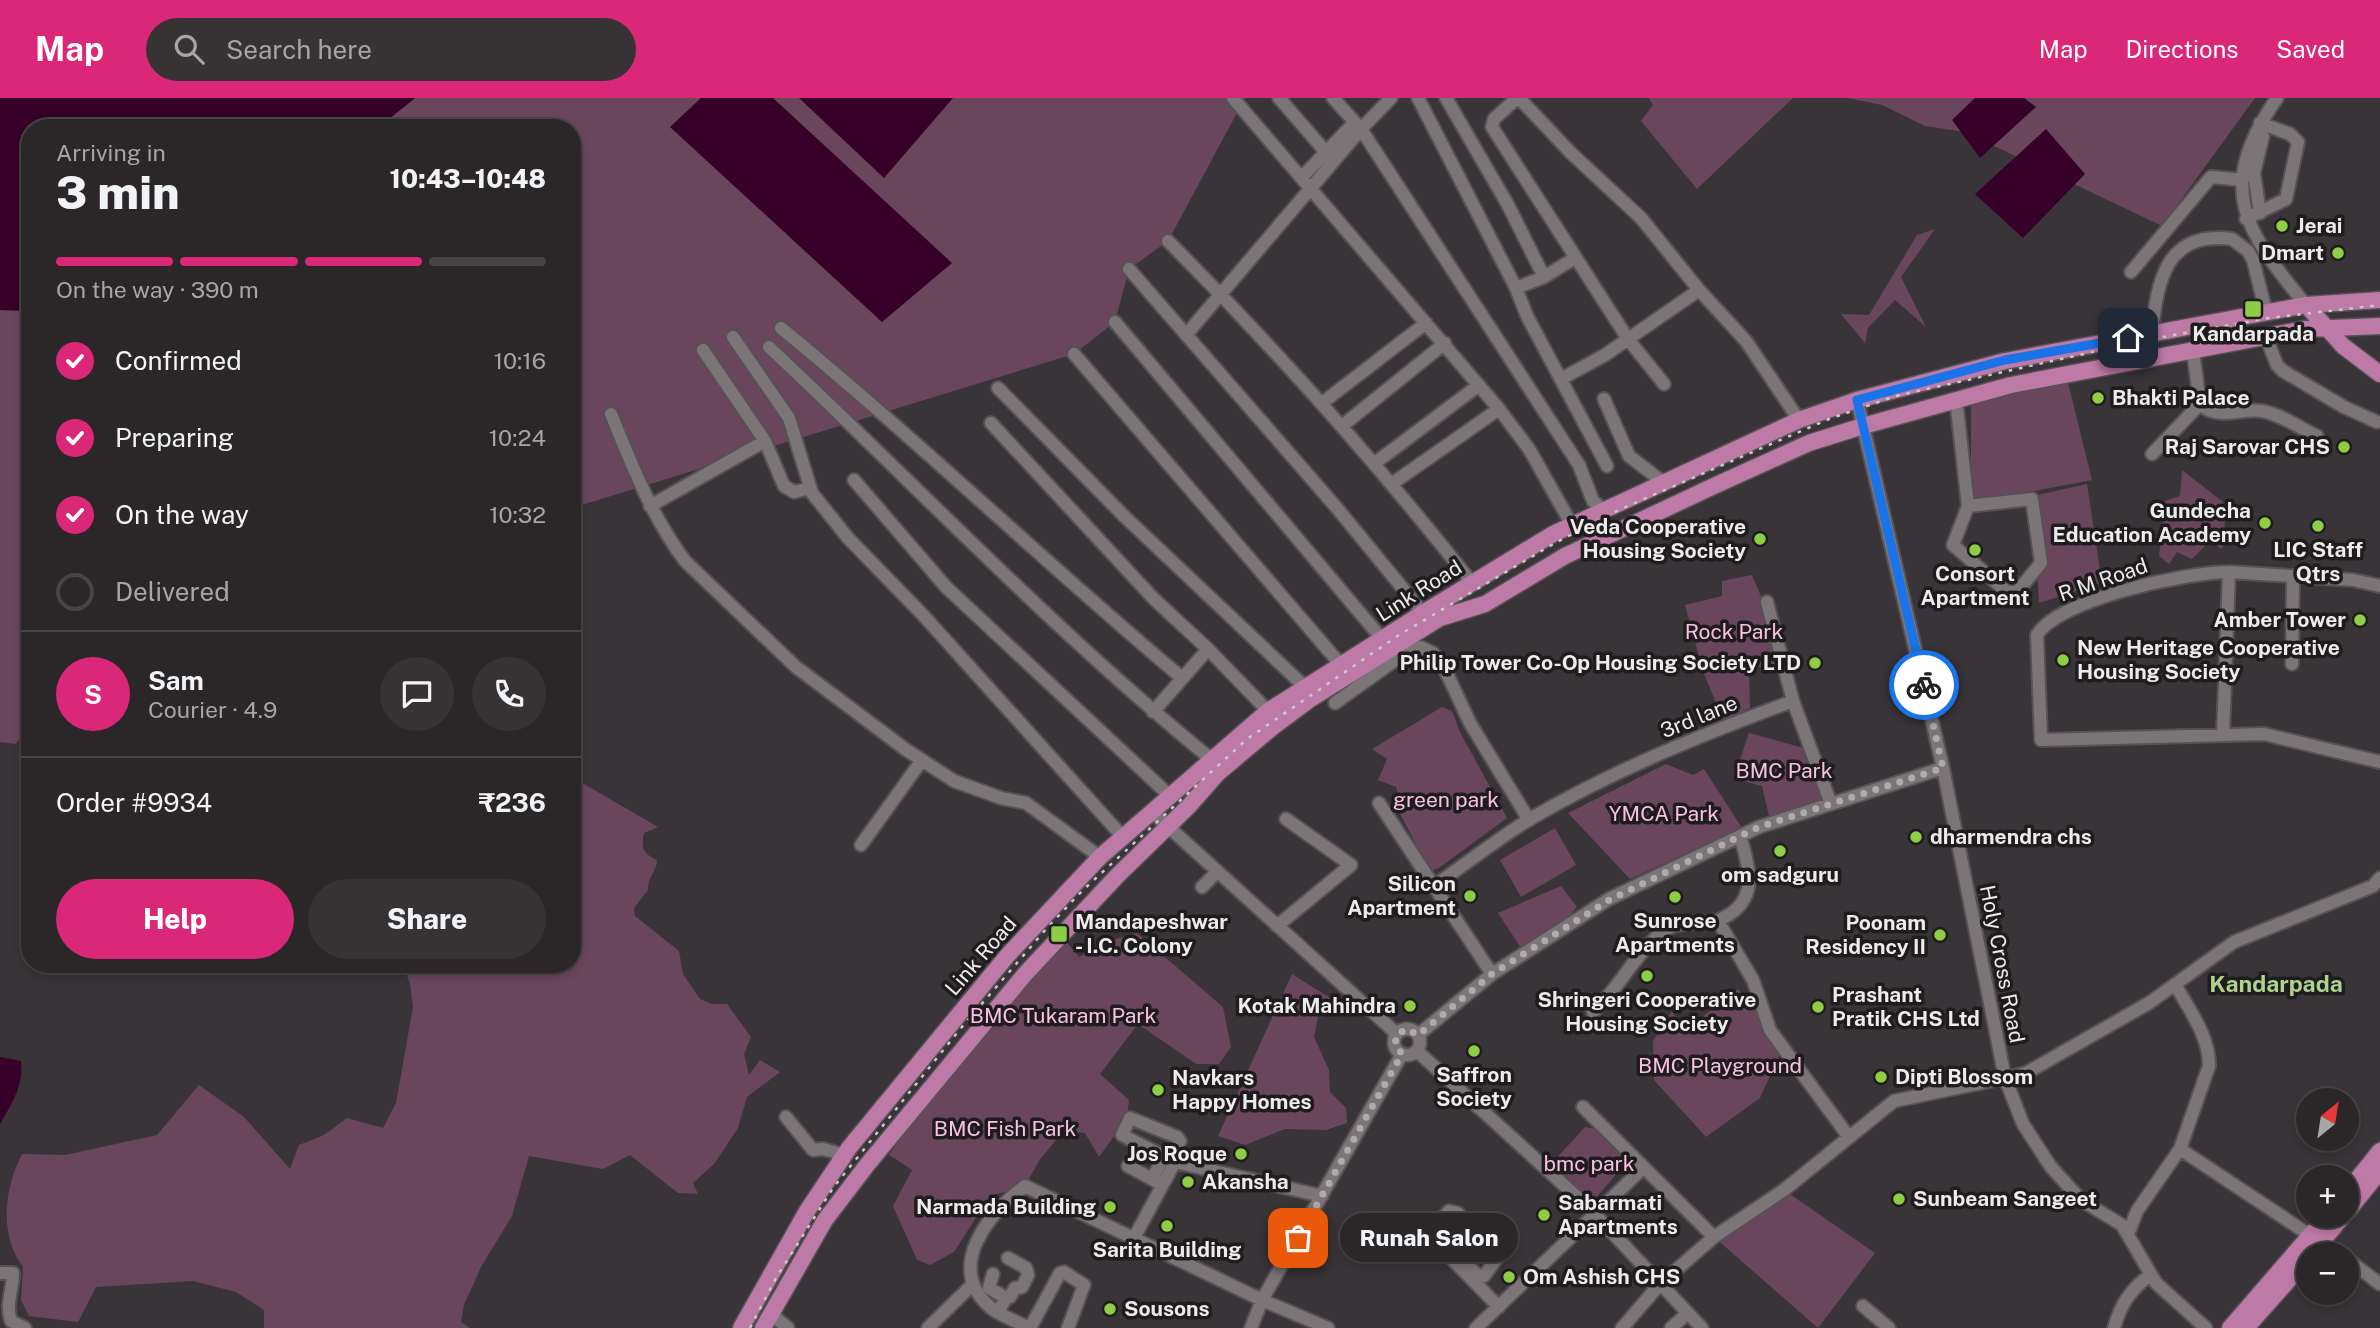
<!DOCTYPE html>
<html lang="en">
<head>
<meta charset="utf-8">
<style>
	:root { --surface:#2b2729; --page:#373335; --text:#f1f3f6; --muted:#a6a5a8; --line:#474446; --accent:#db2777 }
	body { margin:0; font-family:"Public Sans",sans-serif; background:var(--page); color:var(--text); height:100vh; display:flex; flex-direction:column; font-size:26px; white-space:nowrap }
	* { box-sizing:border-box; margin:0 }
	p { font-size:23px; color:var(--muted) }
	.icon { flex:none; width:38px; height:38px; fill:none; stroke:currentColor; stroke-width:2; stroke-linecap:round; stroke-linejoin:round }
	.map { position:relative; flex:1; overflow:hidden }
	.sheet { position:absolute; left:21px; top:21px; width:560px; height:854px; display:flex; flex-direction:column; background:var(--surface); border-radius:28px; box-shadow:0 4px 10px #0003,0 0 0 2px var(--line) }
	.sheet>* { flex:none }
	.needle { width:46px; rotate:30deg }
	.tools { position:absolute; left:2296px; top:990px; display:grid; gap:14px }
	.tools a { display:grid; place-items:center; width:63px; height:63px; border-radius:50%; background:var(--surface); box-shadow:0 4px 10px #0003,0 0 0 2px var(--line); font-size:35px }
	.pin { position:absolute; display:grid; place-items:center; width:60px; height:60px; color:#fff; margin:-30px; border-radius:14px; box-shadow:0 4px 10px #0006 }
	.courier { position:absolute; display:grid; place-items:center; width:70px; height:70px; margin:-35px; border:5px solid #1a73e8; border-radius:50%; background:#fff; color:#222; box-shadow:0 2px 9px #0007 }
	.bubble { position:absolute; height:49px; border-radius:24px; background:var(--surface); box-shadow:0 4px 10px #0003,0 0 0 2px var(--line); font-size:23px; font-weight:800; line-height:49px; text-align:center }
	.overview em { font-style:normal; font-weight:800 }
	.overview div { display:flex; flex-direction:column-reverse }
	.overview { display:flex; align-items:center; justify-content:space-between; height:119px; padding:0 35px }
	h1 { font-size:46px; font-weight:800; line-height:52px }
	.bar { display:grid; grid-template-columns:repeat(4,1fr); gap:10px 7px; align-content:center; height:84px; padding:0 35px }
	.bar i { height:9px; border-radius:5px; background:var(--line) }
	.bar .on { background:var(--accent) }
	.bar p { grid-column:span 4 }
	.line { display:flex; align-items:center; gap:18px; padding:0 35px; border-top:2px solid var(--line) }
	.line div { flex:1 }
	.round { display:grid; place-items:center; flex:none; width:74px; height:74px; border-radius:37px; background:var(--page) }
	ol { padding:0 35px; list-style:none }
	li { display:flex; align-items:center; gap:21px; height:77px }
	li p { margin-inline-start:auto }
	li .icon { padding:7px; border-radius:50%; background:var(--accent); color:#fff; stroke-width:4 }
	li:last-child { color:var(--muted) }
	li i { width:38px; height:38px; border:4px solid var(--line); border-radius:50% }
	.action { display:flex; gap:14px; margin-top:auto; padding:14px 35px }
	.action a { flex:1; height:80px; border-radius:42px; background:var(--accent); color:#fff; font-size:28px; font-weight:800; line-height:80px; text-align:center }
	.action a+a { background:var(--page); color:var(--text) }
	header { display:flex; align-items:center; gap:42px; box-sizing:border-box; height:98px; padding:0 35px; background:var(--accent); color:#fff }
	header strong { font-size:33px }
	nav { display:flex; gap:38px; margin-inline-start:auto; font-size:24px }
	.search { width:490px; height:63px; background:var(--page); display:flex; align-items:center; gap:18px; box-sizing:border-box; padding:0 24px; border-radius:38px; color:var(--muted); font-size:26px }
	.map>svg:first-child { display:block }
	.green { fill:#6a465d }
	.water { fill:#360028 }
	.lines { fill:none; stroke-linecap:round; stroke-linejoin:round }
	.minor-casing { stroke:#565155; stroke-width:16 }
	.major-casing { stroke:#565155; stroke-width:19 }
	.minor { stroke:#7b7578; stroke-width:12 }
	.major { stroke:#be7aa7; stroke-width:16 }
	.rail { stroke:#cbc8ca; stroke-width:2.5; stroke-dasharray:3.5 7; stroke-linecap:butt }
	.done { stroke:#afabad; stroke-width:7; stroke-dasharray:0 12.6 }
	.route { stroke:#1a73e8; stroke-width:9 }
	.poi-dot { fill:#8dce44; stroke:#1f1c1e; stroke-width:2.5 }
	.labels { text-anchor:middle; stroke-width:7; stroke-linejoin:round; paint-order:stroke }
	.poi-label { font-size:21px; font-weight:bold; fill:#eeebed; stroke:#1f1c1e; text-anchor:start }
	.street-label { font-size:21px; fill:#eeebed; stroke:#1f1c1e }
	.park-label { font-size:21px; fill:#f8c1e3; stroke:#1f1c1e }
	.neighbourhood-label { font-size:23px; font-weight:bold; fill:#aed38e; stroke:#1f1c1e }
</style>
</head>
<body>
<header>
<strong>Map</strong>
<div class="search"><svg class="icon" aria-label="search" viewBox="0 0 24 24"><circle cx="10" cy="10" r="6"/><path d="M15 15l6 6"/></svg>Search here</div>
<nav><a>Map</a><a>Directions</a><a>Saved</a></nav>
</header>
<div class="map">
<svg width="2380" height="1230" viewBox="0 0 2380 1230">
	<rect width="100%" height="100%" fill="#393437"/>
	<path class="green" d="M415 0H1245L1168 143 1129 171 1115 224 1074 256 572 410V30H378Z
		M1649 0H1793L1697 91 1641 23 1653 7Z
		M1847 0H2255L2162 128 1965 34 1925 28 1882 7Z
		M1935 131 1901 179 1926 229 1895 202 1868 230 1865 245 1841 216 1869 217 1917 137Z
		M0 212 30 213V625L16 646 0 644Z
		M2067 280 2092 382 1971 405V306Z
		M2182 372 2223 404 2226 445 2221 451 2212 441 2192 461 2177 454 2169 466 2159 458 2165 403 2180 398Z
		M2087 386 2102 485 2039 505 2033 398Z
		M1752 477 1768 515 1780 567 1749 570 1750 610 1723 622 1703 573 1685 507 1722 498V483Z
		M1442 609 1452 613 1460 634 1507 720 1439 770 1430 773 1396 708 1399 698 1396 689 1378 682 1387 661 1372 651Z
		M1749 635 1804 650 1824 702 1769 718 1762 688 1742 683 1735 676Z
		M1666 666 1693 677 1704 671 1742 730 1630 781 1568 715Z
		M572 679 658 729 644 735C641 750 643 756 657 762 657 774 647 779 648 792L634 810 635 818 679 853 683 876 700 901 712 906H727L751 939 744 956 749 977 760 962 780 974 747 999 738 1030 715 1065 693 1085 698 1096 678 1095 630 1057 603 1071 529 1058 512 1118 481 1169 464 1207 461 1224 470 1230H264V1212L236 1194 193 1183 96 1189 78 1224 29 1218 21 1202 23 1169C0 1139 3 1093 22 1056L65 1057 157 1037 199 987 244 1019 290 1071 299 1047 324 1037 347 1020 383 1030 396 1005 413 909 410 886 403 866H572Z
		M1555 730 1576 767 1521 799 1500 762Z
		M1561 788 1577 809 1552 838 1521 850 1498 815Z
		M1137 835 1223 909 1231 949 1219 966H1196L1138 926 1100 976 1129 1002 1127 1020 1099 1059 1085 1035 1063 1033 1039 1063 1025 1088 990 1098 954 1154 930 1167 917 1162 893 1108 912 1072 889 1057 952 968 1065 842 1079 859 1106 844Z
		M1292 876 1335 903 1319 913 1314 939 1329 972 1330 994 1346 1010 1347 1025 1326 1032 1285 1031 1245 1047 1218 1038Z
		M1738 891 1783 949 1760 1000 1706 1039 1654 982 1653 943 1672 913 1685 932Z
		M1585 1029 1595 1031 1632 1058 1588 1109 1551 1066Z
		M1784 1092 1875 1155 1818 1230 1714 1139Z"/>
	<path class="water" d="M0 0H415L378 30H30V213L0 212Z
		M701 0H773L952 165 882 224 670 29Z
		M799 0H953L884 80Z
		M1975 0H2024L2036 9 1980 60 1952 22Z
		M2046 31 2085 76 2023 140 1975 96Z
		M0 959 21 963C24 986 12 1006 0 1026Z"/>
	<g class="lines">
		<g class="minor-casing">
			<path id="minor" d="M1233 0 1499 311 1529 351 1572 427
				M1279 0 1325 53
				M1333 0 1361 31 1391 0
				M1418 0 1516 190 1527 218 1607 368
				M1446 0 1508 107 1544 179 1516 190
				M1517 0 1494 21 1492 29 1628 241 1664 286
				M1519 0 1571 55 1641 120 1699 192 1746 243 1799 322
				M2277 0C2215 90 2243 131 2306 207
				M1302 79 1355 24
				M2260 115 2254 75 2263 38
				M2246 121 2286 101 2298 44 2290 36 2260 25
				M1168 143C1276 251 1377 365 1472 485
				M1129 171 1336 409 1423 515
				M2131 174 2211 79 2243 82
				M1544 179 1575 160
				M1115 224 1382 541
				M781 230C919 343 1046 466 1182 580
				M2152 235C2157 183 2166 132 2232 141L2248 153 2253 162 2266 214
				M1186 237 1361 31 1579 367 1593 403 1604 413
				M733 239 789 320 812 395 848 440 923 517 1122 738
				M2266 239 2277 267 2283 273 2344 309 2377 324
				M769 249C916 387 1054 533 1211 661
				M703 252 765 343 784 388 794 394 810 390
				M1074 256 1341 567
				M1561 281 1605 257 1699 192
				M998 290 1125 419 1305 589
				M1604 301 1629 358 1664 385
				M1956 301 1968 408 1953 447 2007 494H2017L2041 465 2032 401 1968 408
				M1322 305 1426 225
				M2200 306C2216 323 2241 310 2262 313 2280 316 2300 330 2317 338
				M611 316C632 367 652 419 685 463L796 569 905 651 954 683 1001 700 1026 705 1100 759
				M991 325 1154 501 1208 551 1268 613
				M1342 328 1445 245
				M2152 356 2200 306 2193 253
				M1375 365 1479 287
				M854 382 946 489 1170 698
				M1393 385 1499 311
				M650 408 765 343
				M2229 474 2353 482 2380 488
				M2292 566 2293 479
				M1793 603 1831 706
				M1335 605 1405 555 1420 549 1433 555 1442 565 1470 625 1529 722
				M1153 614 1208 551
				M2223 637 2229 474C2188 474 2058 501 2037 537L2041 642 2264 636 2380 664
				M1379 705 1492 876
				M1152 714 1397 936
				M861 747 922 662
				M1434 788C1466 766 1497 741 1530 721 1614 672 1703 636 1793 603L1767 504
				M1202 789 1217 774
				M1718 823 1753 882 1770 932 1849 1039
				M1277 828 1351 767 1286 721
				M2175 886C2189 912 2210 939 2209 968L2180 1051 2340 1157
				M1593 914C1618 891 1634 858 1660 836 1677 821 1696 827 1716 823 1721 822 1726 818 1730 816 1759 797 1748 765 1740 738
				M1394 944a13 13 0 1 1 26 0a13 13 0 1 1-26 0Z
				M1418 937 1492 876 1609 801 1759 729 1943 670
				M1417 953 1588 1109 1702 1230
				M1583 1009 1714 1139
				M786 1019 813 1052 823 1051 845 1057
				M1171 1061 1180 1043 1177 1039 1130 1020 1122 1037 1175 1064
				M1128 1068 1161 1086
				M1152 1081 1160 1066
				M2128 1136 2137 1113 2180 1051
				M1135 1138 1175 1064 1322 1098
				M1450 1158 1473 1137 1458 1115 1449 1113 1432 1131 1450 1158 1451 1160 1499 1209
				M2347 1161 2380 1186
				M1458 1166 1482 1137H1489L1503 1147 1504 1150 1484 1178 1480 1179 1469 1169
				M0 1175H13C13 1192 5 1206 11 1223L25 1230
				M993 1176 989 1190 1006 1200
				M1863 1208 1889 1230
				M998 1214 1006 1200 1010 1199 1015 1190 1022 1189 1028 1177 1026 1170 1008 1160
				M771 1216 788 1230
				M928 1230 973 1186
				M1029 1230C1017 1223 1000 1218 990 1209 944 1169 989 1115 1025 1088L1262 1202 1328 1230
				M1030 1230 1060 1175 1064 1174 1084 1187 1068 1230
				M1251 1230 1262 1202 1402 956
				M1476 1230 1643 1070
				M1622 1230 1660 1186 1714 1139 1784 1092 1894 1003 2005 980 1943 670 1857 302
				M1671 1230 1688 1215
				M2114 1230C2121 1206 2130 1192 2150 1177
				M2206 1230 2156 1185 2122 1127 2081 1102 2051 1069 2023 1026 2005 980 2026 975 2149 905 2234 844 2373 788 2380 780"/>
		</g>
		<g class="major-casing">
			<path id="major" d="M2306 207 2343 248 2380 276
				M2347 1094 2380 1053
				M2347 1114 2380 1073
				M2311 1157 2343 1118
				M741 1230 807 1113 849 1050 1007 858 1100 759 1268 613 1423 515 1553 436 1799 322 1857 302 2005 263 2306 207 2380 202
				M763 1230 825 1122 867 1067 1026 875 1118 777 1189 708 1218 675 1274 628 1309 602 1440 520 1485 506 1565 458 1716 387 1809 345 1863 328 2011 287 2305 231 2380 228
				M2230 1230 2327 1118
				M2246 1230 2308 1160"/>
		</g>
		<use href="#minor" class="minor"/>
		<use href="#major" class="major"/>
		<path class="rail" d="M750 1230 776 1180 833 1090 961 930 1047 830 1082 793 1247 641 1399 537 1555 445 1621 411 1829 321 1896 298 2146 242 2269 220 2380 207"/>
	</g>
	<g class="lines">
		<path class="done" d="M1298 1140 1402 956 1395 946 1397 936 1407 931 1418 937 1492 876 1609 802 1759 729 1943 670 1924 587"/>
		<path class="route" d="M1924 587 1857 302 2005 262 2128 240"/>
	</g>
	<g class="poi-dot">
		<circle cx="2282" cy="128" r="7"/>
		<circle cx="2338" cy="155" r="7"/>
		<rect x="2244" y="202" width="18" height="18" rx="3.5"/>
		<circle cx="2098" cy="300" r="7"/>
		<circle cx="2344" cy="349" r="7"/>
		<circle cx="2265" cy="425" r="7"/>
		<circle cx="2318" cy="428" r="7"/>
		<circle cx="1760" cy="441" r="7"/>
		<circle cx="1975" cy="452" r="7"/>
		<circle cx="2360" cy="522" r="7"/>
		<circle cx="2063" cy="562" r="7"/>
		<circle cx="1815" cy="565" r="7"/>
		<circle cx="1916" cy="739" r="7"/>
		<circle cx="1780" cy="753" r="7"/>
		<circle cx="1470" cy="798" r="7"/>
		<circle cx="1675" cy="799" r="7"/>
		<rect x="1050" y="827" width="18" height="18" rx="3.5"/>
		<circle cx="1940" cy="837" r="7"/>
		<circle cx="1647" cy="878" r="7"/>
		<circle cx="1410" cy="908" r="7"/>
		<circle cx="1818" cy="909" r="7"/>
		<circle cx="1474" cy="953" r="7"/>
		<circle cx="1881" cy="979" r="7"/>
		<circle cx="1158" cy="992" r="7"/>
		<circle cx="1241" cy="1056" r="7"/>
		<circle cx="1188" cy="1084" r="7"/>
		<circle cx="1899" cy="1101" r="7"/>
		<circle cx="1110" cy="1109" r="7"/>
		<circle cx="1544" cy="1117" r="7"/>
		<circle cx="1167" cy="1128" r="7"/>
		<circle cx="1509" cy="1179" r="7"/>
		<circle cx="1110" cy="1211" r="7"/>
	</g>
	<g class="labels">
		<g class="poi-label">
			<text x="2296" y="135">Jerai</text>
			<text x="2324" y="162" text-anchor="end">Dmart</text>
			<text x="2253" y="243" text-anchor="middle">Kandarpada</text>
			<text x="2112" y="307">Bhakti Palace</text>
			<text x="2330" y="356" text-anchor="end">Raj Sarovar CHS</text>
			<text x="2251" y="420" text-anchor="end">Gundecha<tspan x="2251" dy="24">Education Academy</tspan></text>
			<text x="1746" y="436" text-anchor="end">Veda Cooperative<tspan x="1746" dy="24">Housing Society</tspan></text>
			<text x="2318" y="459" text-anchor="middle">LIC Staff<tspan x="2318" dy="24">Qtrs</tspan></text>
			<text x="1975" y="483" text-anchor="middle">Consort<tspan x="1975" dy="24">Apartment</tspan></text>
			<text x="2346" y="529" text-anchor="end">Amber Tower</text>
			<text x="2077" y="557">New Heritage Cooperative<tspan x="2077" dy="24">Housing Society</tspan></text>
			<text x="1801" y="572" text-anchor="end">Philip Tower Co-Op Housing Society LTD</text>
			<text x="1930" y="746">dharmendra chs</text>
			<text x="1780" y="784" text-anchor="middle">om sadguru</text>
			<text x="1456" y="793" text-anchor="end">Silicon<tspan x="1456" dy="24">Apartment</tspan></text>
			<text x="1675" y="830" text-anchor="middle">Sunrose<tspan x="1675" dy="24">Apartments</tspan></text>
			<text x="1075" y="831">Mandapeshwar<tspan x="1075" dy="24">- I.C. Colony</tspan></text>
			<text x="1926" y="832" text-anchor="end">Poonam<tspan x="1926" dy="24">Residency II</tspan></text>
			<text x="1832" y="904">Prashant<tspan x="1832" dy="24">Pratik CHS Ltd</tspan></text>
			<text x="1647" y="909" text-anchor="middle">Shringeri Cooperative<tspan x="1647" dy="24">Housing Society</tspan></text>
			<text x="1396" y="915" text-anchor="end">Kotak Mahindra</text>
			<text x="1474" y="984" text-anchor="middle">Saffron<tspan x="1474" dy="24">Society</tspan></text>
			<text x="1895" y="986">Dipti Blossom</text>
			<text x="1172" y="987">Navkars<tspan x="1172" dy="24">Happy Homes</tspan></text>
			<text x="1227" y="1063" text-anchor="end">Jos Roque</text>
			<text x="1202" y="1091">Akansha</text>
			<text x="1913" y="1108">Sunbeam Sangeet</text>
			<text x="1558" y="1112">Sabarmati<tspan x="1558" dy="24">Apartments</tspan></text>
			<text x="1096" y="1116" text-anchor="end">Narmada Building</text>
			<text x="1167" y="1159" text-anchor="middle">Sarita Building</text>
			<text x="1523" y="1186">Om Ashish CHS</text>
			<text x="1124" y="1218">Sousons</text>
		</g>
		<g class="street-label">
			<text transform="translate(2103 482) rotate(-19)" y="7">R M Road</text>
			<text transform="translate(1419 493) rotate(-32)" y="7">Link Road</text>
			<text transform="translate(1699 619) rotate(-22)" y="7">3rd lane</text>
			<text transform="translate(981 858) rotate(-49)" y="7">Link Road</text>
			<text transform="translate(2002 866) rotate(79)" y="7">Holy Cross Road</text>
		</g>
		<g class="park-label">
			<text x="1734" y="541">Rock Park</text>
			<text x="1784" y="680">BMC Park</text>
			<text x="1446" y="709">green park</text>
			<text x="1664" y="723">YMCA Park</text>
			<text x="1063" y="925">BMC Tukaram Park</text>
			<text x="1720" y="975">BMC Playground</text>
			<text x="1005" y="1038">BMC Fish Park</text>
			<text x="1589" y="1073">bmc park</text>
		</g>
		<g class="neighbourhood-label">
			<text x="2276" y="894">Kandarpada</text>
		</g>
	</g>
</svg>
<div class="tools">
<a><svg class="needle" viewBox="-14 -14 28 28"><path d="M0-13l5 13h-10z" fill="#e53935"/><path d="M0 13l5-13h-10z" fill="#a6a5a8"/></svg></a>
<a>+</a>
<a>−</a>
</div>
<div class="pin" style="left:1298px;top:1140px;background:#ea580c"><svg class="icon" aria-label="bag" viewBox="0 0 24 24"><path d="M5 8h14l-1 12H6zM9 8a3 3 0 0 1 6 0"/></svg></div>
<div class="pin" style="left:2128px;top:240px;background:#1f2937"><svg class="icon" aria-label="home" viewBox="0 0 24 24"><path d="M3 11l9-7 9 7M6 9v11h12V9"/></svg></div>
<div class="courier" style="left:1924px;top:587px"><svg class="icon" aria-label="bike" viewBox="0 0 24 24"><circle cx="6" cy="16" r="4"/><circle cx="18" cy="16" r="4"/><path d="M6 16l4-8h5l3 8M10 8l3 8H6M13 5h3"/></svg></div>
<div class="bubble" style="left:1340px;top:1115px;width:178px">Runah Salon</div>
<section class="sheet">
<div class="overview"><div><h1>3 min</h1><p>Arriving in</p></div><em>10:43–10:48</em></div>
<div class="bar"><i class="on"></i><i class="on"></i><i class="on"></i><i></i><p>On the way · 390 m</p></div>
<ol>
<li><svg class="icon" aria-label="check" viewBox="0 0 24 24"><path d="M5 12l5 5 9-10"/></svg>Confirmed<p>10:16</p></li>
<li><svg class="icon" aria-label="check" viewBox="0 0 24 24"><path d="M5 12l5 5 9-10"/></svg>Preparing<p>10:24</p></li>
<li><svg class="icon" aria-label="check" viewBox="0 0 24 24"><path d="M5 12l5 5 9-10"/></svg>On the way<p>10:32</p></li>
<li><i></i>Delivered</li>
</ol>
<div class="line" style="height:126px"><b class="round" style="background:var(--accent);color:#fff">S</b><div><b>Sam</b><p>Courier · 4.9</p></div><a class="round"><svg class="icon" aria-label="chat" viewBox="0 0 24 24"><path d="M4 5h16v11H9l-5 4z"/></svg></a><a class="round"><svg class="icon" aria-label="phone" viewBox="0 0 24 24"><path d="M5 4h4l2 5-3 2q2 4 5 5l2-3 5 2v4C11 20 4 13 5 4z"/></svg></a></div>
<div class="line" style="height:91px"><div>Order #9934</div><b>₹236</b></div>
<div class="action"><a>Help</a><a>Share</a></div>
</section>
</div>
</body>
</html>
